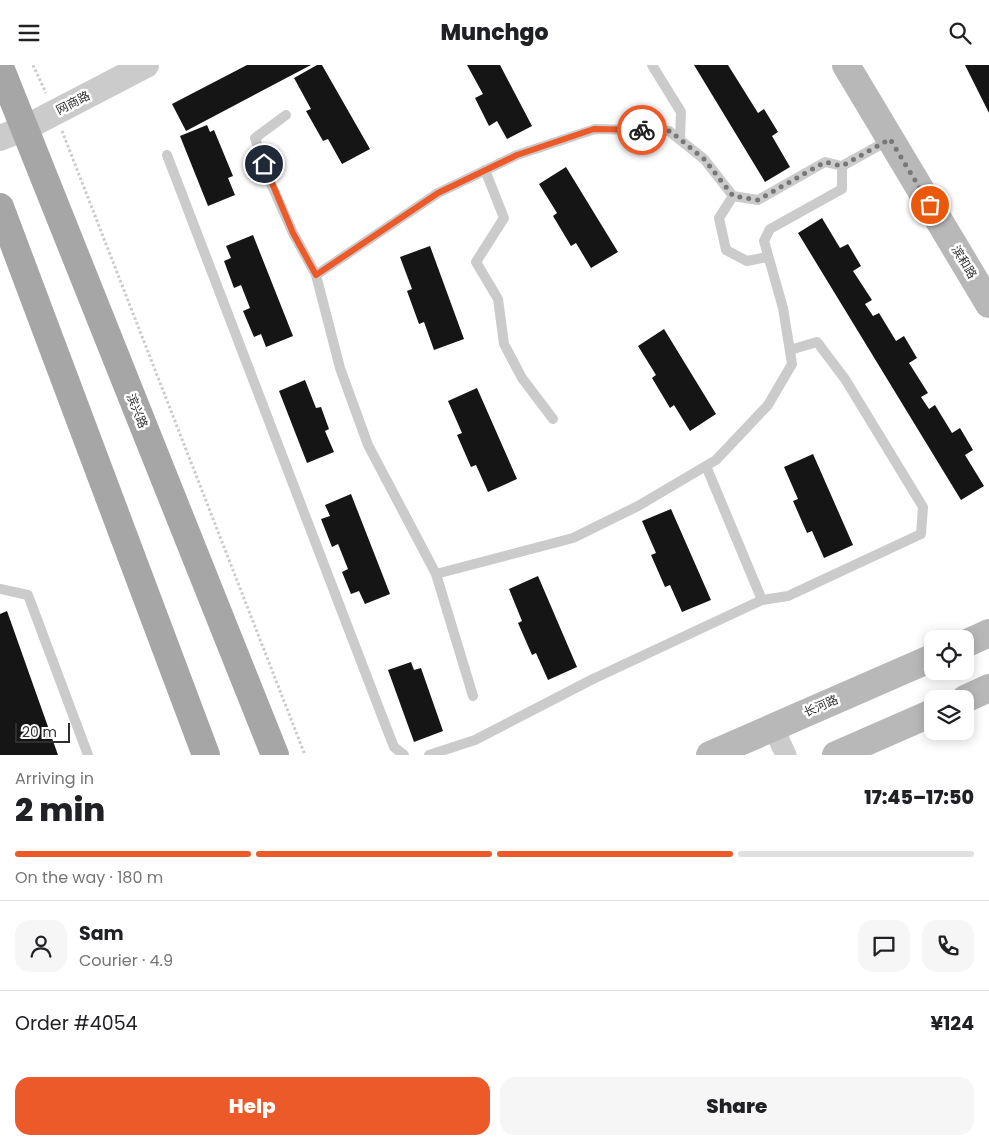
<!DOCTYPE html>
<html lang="en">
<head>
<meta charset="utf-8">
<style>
	:root { --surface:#fff; --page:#f6f6f6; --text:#202124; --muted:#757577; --line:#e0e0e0; --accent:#ec5a29 }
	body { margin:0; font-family:Poppins,"Noto Sans SC",sans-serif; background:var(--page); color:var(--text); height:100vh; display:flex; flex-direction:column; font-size:19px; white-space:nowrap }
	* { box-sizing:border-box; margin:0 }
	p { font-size:16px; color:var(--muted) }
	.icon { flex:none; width:28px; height:28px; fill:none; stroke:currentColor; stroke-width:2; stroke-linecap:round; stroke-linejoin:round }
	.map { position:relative; height:690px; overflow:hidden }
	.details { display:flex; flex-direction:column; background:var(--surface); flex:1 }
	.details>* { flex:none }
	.controls { position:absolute; left:924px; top:565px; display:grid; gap:10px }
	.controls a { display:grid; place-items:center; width:50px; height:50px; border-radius:10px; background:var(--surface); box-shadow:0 2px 12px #0003; font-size:25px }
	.scale { position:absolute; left:15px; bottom:12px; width:55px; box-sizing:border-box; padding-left:5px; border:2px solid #2e2e2e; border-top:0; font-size:14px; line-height:18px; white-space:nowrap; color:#2e2e2e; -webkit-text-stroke:4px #fff; paint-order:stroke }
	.pin { position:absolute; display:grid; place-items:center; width:42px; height:42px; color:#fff; margin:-21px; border:2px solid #fff; border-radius:50%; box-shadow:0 1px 5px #0007 }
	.courier { position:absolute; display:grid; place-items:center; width:50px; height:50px; margin:-25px; border:4px solid #ec5a29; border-radius:50%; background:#fff; color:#222; box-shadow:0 1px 6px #0007 }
	.head em { font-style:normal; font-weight:800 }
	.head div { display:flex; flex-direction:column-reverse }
	.head { display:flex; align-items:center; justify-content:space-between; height:85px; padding:0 15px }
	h1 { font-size:32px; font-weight:800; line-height:38px }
	.bar { display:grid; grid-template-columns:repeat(4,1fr); gap:8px 5px; align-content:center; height:60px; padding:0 15px }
	.bar i { height:6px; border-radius:4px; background:var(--line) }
	.bar .selected { background:var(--accent) }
	.bar p { grid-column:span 4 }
	.line { display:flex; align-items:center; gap:12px; padding:0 15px; border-top:1px solid var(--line) }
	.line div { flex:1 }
	.round { display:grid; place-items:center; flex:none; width:52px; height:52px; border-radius:15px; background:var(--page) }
	.primary-button { display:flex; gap:10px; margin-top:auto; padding:10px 15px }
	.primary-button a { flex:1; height:58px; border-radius:15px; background:var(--accent); color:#fff; font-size:20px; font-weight:800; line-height:58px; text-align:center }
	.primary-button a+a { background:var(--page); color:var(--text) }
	header { display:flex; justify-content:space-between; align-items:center; height:65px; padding:0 15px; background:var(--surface); font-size:22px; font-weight:800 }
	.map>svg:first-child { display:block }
	.building { fill:#151515 }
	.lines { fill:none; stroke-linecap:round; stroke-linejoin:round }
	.path { stroke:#cbcbcb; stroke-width:3; stroke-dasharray:2.5 2.5; stroke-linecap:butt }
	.service { stroke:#cbcbcb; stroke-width:10 }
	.minor { stroke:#cbcbcb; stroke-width:21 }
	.tertiary { stroke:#cbcbcb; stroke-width:26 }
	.secondary { stroke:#b8b8b8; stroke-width:28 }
	.primary { stroke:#a6a6a6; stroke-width:28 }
	.done { stroke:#777; stroke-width:5; stroke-dasharray:0 9 }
	.route { stroke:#ec5a29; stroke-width:6 }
	.labels { text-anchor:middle; stroke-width:5; stroke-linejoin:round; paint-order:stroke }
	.street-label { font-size:12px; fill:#2e2e2e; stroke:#fff }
</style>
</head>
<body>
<header><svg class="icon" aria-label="menu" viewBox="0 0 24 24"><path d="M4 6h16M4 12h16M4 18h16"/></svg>Munchgo<svg class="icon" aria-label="search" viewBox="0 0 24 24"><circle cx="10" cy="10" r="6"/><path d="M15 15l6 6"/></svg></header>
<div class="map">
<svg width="989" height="690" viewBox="0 0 989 690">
	<rect width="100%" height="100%" fill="#fff"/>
	<path class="building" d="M247 0H311L186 66 172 39Z
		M317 0H322L370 84 342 99 328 74 323 76 306 46 311 44 294 13Z
		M467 0H500L532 61 507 74 497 56 489 61 475 33 483 29Z
		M694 0H728L758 48 764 44 778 67 772 71 790 102 765 117Z
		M965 0H989V48Z
		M207 60 210 67 214 65 233 111 228 113 235 130 208 141 180 71Z
		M566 102 618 187 591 203 576 178 571 181 553 151 557 148 539 119Z
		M822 153 840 183 848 179 861 201 853 206 872 235 865 239 873 251 879 248 896 276 904 271 917 293 909 298 928 328 921 332 929 344 935 340 952 368 960 363 973 385 965 390 984 421 961 435 798 168Z
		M253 170 293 271 266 282 261 269 254 272 243 246 250 243 241 220 234 223 224 196 231 193 226 181Z
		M430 181 464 274 434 285 424 257 419 259 407 226 412 224 400 192Z
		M664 264 716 349 690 366 674 340 670 343 652 313 656 310 638 281Z
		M305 315 316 343 321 342 329 364 325 366 334 387 307 398 279 326Z
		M477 323 517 414 488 427 476 400 471 402 457 370 462 368 448 336Z
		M813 389 853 480 824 493 812 466 807 468 793 436 798 434 784 402Z
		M351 429 390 529 365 539 359 526 351 529 342 507 348 504 338 479 332 482 321 454 330 451 325 440Z
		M671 444 711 535 682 547 670 520 665 522 651 490 656 488 642 456Z
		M538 511 577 602 548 615 536 588 532 590 518 558 522 556 509 524Z
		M7 546 58 690H0V549Z
		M411 597 414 605 421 603 443 666 414 677 388 605Z"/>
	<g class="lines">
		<path class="path" d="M33 0 46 28
			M62 66 305 690"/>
		<path class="service" d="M652 0 681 47 680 74
			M286 50 255 73 268 112 293 168 316 210 340 303 368 380 436 509 473 631
			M167 90 380 646 394 682 404 690
			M485 105 504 153 476 197 498 234 504 279 522 313 553 354
			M767 192 747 196 726 185 719 153 733 131 758 135 825 97 842 101 889 75
			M316 210 438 128 517 90 595 64 669 66 704 94 733 131
			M706 401 762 535
			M436 509 573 473 638 441 716 395 768 340 792 299 783 243 764 176 770 164 842 124V101
			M0 524 28 530 88 690
			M429 690 475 675 593 614 762 535 788 531 921 469 923 442 845 314 817 277 790 285"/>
		<path class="minor" d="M773 662 786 690"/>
		<path class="tertiary" d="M0 73 25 63 146 0"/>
		<path class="secondary" d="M846 0 989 239
			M965 579 989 568
			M965 634 989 623
			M710 690 932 593
			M836 690 932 648"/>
		<path class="primary" d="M0 2 275 690
			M0 142 206 690"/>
	</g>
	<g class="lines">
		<path class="done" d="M642 65 670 66 704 94 733 131 758 135 825 97 842 101 890 74 930 140"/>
		<path class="route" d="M264 99 293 168 316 210 438 128 517 90 594 64 642 65"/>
	</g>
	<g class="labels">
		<g class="street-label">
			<text transform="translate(73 38) rotate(-27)" y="4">网商路</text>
			<text transform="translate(964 197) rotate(59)" y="4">滨和路</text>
			<text transform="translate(137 346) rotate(68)" y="4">滨兴路</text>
			<text transform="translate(821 641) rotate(-23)" y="4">长河路</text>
		</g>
	</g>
</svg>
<div class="controls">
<a><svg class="icon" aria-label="locate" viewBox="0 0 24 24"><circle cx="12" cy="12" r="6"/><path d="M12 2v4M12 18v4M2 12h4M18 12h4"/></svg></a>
<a><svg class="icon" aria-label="layers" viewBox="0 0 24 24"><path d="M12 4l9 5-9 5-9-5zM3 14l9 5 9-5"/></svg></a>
</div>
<div class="scale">20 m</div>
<div class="pin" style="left:930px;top:140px;background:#ea580c"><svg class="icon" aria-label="bag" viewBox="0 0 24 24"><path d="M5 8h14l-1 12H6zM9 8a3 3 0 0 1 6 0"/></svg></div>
<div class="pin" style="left:264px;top:99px;background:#1f2937"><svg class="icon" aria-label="home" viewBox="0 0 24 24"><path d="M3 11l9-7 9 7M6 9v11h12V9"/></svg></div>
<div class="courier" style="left:642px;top:65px"><svg class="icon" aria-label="bike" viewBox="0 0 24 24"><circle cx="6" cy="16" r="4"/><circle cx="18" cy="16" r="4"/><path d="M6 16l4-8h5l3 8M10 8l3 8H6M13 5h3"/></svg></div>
</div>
<section class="details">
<div class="head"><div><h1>2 min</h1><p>Arriving in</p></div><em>17:45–17:50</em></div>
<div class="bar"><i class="selected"></i><i class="selected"></i><i class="selected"></i><i></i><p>On the way · 180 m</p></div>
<div class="line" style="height:90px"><a class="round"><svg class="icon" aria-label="person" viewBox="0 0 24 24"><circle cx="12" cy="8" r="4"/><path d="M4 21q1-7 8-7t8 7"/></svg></a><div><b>Sam</b><p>Courier · 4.9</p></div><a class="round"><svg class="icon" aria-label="chat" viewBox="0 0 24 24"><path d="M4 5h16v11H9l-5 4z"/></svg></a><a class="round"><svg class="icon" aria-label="phone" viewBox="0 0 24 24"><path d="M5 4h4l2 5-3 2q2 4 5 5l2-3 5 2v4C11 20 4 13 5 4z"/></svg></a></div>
<div class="line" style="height:65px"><div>Order #4054</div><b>¥124</b></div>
<div class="primary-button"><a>Help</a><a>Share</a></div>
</section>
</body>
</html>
